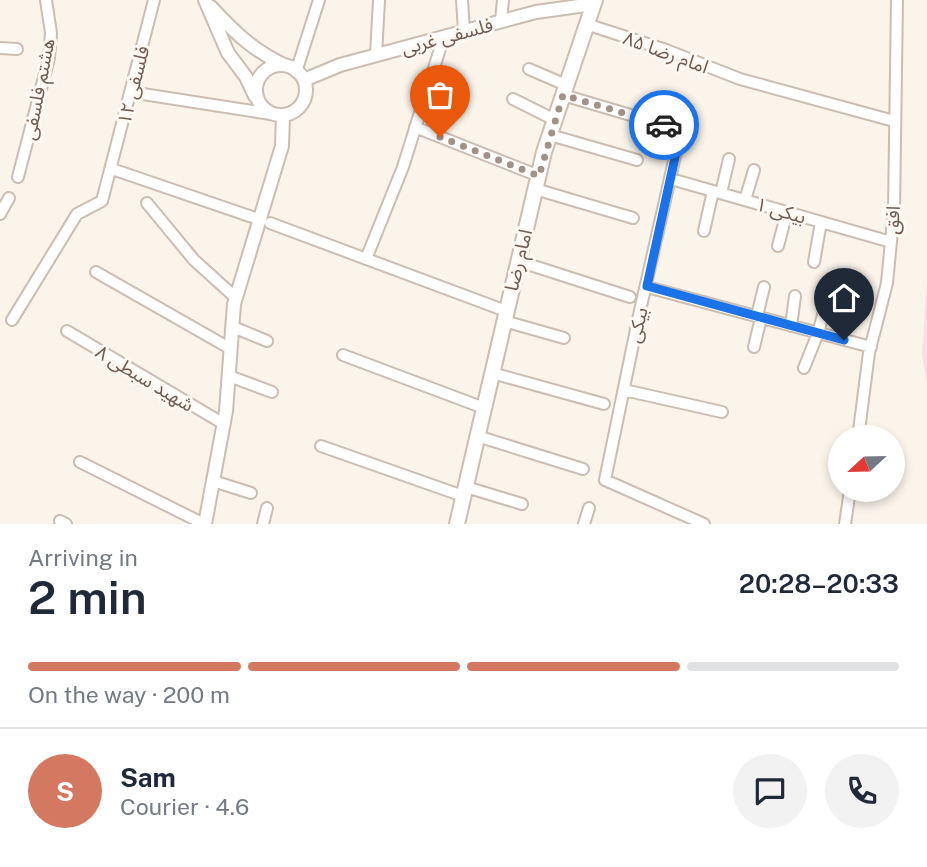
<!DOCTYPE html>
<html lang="en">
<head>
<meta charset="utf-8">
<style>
	:root { --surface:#fff; --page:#f2f2f3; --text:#1f2937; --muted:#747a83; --line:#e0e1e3; --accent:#d47861 }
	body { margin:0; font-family:"Public Sans","Noto Sans Arabic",sans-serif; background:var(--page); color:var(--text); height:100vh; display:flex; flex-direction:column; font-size:26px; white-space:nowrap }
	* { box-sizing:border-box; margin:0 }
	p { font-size:23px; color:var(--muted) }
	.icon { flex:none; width:38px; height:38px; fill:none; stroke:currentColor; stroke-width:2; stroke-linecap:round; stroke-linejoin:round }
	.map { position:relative; height:524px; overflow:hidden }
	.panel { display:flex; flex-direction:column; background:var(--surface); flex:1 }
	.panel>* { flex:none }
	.needle { width:46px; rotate:248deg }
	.tools { position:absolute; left:828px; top:425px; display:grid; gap:14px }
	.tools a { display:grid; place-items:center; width:77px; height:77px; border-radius:50%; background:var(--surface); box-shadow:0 4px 10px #0003; font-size:35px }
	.pin { position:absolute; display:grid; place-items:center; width:60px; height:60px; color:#fff; margin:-72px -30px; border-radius:50% 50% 50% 0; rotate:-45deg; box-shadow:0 0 7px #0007 }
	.pin .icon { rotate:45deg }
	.courier { position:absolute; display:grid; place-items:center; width:70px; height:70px; margin:-35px; border:5px solid #1a73e8; border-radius:50%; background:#fff; color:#222; box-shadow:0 2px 9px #0007 }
	.headline em { font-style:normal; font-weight:600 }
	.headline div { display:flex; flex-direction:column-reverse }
	.headline { display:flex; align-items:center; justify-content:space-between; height:119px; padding:0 28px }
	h1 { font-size:46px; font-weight:600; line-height:52px }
	.bar { display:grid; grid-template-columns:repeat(4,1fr); gap:10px 7px; align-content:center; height:84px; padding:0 28px }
	.bar i { height:9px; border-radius:5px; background:var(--line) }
	.bar .active { background:var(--accent) }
	.bar p { grid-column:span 4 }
	.line { display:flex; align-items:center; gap:18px; padding:0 28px; border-top:2px solid var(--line) }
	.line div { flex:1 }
	.round { display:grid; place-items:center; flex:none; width:74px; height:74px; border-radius:37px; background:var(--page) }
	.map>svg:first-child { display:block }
	.medical { fill:#f7e0e3 }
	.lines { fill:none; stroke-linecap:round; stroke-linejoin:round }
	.minor-casing { stroke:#cbbdb2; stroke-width:14 }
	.tertiary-casing { stroke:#cbbdb2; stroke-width:16 }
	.secondary-casing { stroke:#cdbdb0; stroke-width:18 }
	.minor { stroke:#fff; stroke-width:10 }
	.tertiary { stroke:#fff; stroke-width:12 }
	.secondary { stroke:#fff; stroke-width:14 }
	.done { stroke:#a29187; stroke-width:7; stroke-dasharray:0 12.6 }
	.route { stroke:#1a73e8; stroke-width:9 }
	.labels { text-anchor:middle; stroke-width:6; stroke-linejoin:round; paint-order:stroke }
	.street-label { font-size:19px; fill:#725c51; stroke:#fdf8f2 }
</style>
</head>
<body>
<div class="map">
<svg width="927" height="524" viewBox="0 0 927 524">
	<rect width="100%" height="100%" fill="#faf4eb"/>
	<path class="medical" d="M927 279V383L922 355Z"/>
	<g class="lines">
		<g class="minor-casing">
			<path id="minor" d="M462 0 464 31
				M501 21 503 0
				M586 24 666 50 740 79 894 121
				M0 48 17 49
				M376 55 379 0
				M529 69 566 85
				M296 72 319 0
				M130 92 271 114
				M563 95 681 130 639 315 605 480 704 524
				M513 99 555 120
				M415 127 539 176
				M550 135 637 160
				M112 169 261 220
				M18 177 49 58 51 33 46 0
				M671 179 891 242
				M535 189 633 218
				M721 193 729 159
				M745 200 754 170
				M147 203 194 260 236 298
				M0 214 9 198
				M270 223 506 311
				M704 231 713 191
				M778 246 787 212
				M366 259 403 167 444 36
				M518 261 630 297
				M814 262 821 222
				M96 272 231 349
				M647 287 871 347
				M757 316 764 287
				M12 320 77 214 102 201 154 0
				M504 321 564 338
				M791 326 795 296
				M233 327 267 341
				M67 331 224 424
				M754 347 761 318
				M343 355 484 408
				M804 368 818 333 826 304
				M492 373 604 404
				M229 376 272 392
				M624 390 722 412
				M477 436 583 469
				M858 438 869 353 887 283 894 210 897 0
				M321 446 463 496
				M80 462 204 524
				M213 481 251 493
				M466 487 522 504
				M60 521 66 524
				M263 524 267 508
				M584 524 589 508
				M845 524 850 490"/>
		</g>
		<g class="tertiary-casing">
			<path id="tertiary" d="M205 0 228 53 246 77 255 96
				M211 7C234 32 254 51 284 65
				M256 90a25 25 0 1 1 50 0a25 25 0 1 1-50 0Z
				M304 80 340 65 536 12 593 4
				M205 524 226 411 234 304 282 146 283 116"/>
		</g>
		<g class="secondary-casing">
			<path id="secondary" d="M457 524 544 152 595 0"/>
		</g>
		<use href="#minor" class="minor"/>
		<use href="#tertiary" class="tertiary"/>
		<use href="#secondary" class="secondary"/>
	</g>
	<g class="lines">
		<path class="done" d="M440 137 539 176 563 95 664 125"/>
		<path class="route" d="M664 125 681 130 647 286 844 340"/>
	</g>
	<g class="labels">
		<g class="street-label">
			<text transform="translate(447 36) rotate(-15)" y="7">فلسفی غربی</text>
			<text transform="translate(666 52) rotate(20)" y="7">امام رضا ۸۵</text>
			<text transform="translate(133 85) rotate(-76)" y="7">۱۲ فلسفی</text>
			<text transform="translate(38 89) rotate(-79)" y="7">هشتم فلسفی</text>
			<text transform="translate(781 210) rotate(16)" y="7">۱ بیکی</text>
			<text transform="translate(892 220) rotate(-86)" y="7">افق</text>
			<text transform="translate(518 260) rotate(-76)" y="7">امام رضا</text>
			<text transform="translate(637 325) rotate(-77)" y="7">بیکی</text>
			<text transform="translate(145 378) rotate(31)" y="7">۸ شهید سبطی</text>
		</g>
	</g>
</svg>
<div class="tools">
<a><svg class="needle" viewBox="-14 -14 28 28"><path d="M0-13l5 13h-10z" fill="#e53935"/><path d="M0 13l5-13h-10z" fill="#747a83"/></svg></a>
</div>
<div class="pin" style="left:440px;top:137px;background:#ea580c"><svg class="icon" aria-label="bag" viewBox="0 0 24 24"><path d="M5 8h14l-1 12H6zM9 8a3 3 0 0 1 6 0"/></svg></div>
<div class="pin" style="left:844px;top:340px;background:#1f2937"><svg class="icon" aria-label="home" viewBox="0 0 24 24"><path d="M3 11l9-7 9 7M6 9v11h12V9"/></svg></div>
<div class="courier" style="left:664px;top:125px"><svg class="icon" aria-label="car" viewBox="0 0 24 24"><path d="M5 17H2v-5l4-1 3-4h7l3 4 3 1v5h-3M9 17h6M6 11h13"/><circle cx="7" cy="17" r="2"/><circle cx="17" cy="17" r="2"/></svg></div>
</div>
<section class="panel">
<div class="headline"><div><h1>2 min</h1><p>Arriving in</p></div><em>20:28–20:33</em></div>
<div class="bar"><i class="active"></i><i class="active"></i><i class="active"></i><i></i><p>On the way · 200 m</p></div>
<div class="line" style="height:126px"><b class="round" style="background:var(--accent);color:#fff">S</b><div><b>Sam</b><p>Courier · 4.6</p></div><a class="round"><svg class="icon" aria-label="chat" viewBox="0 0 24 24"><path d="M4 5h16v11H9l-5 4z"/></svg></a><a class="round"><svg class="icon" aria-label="phone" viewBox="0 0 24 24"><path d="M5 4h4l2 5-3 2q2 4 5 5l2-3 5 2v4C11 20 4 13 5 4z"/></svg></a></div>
</section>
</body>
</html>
